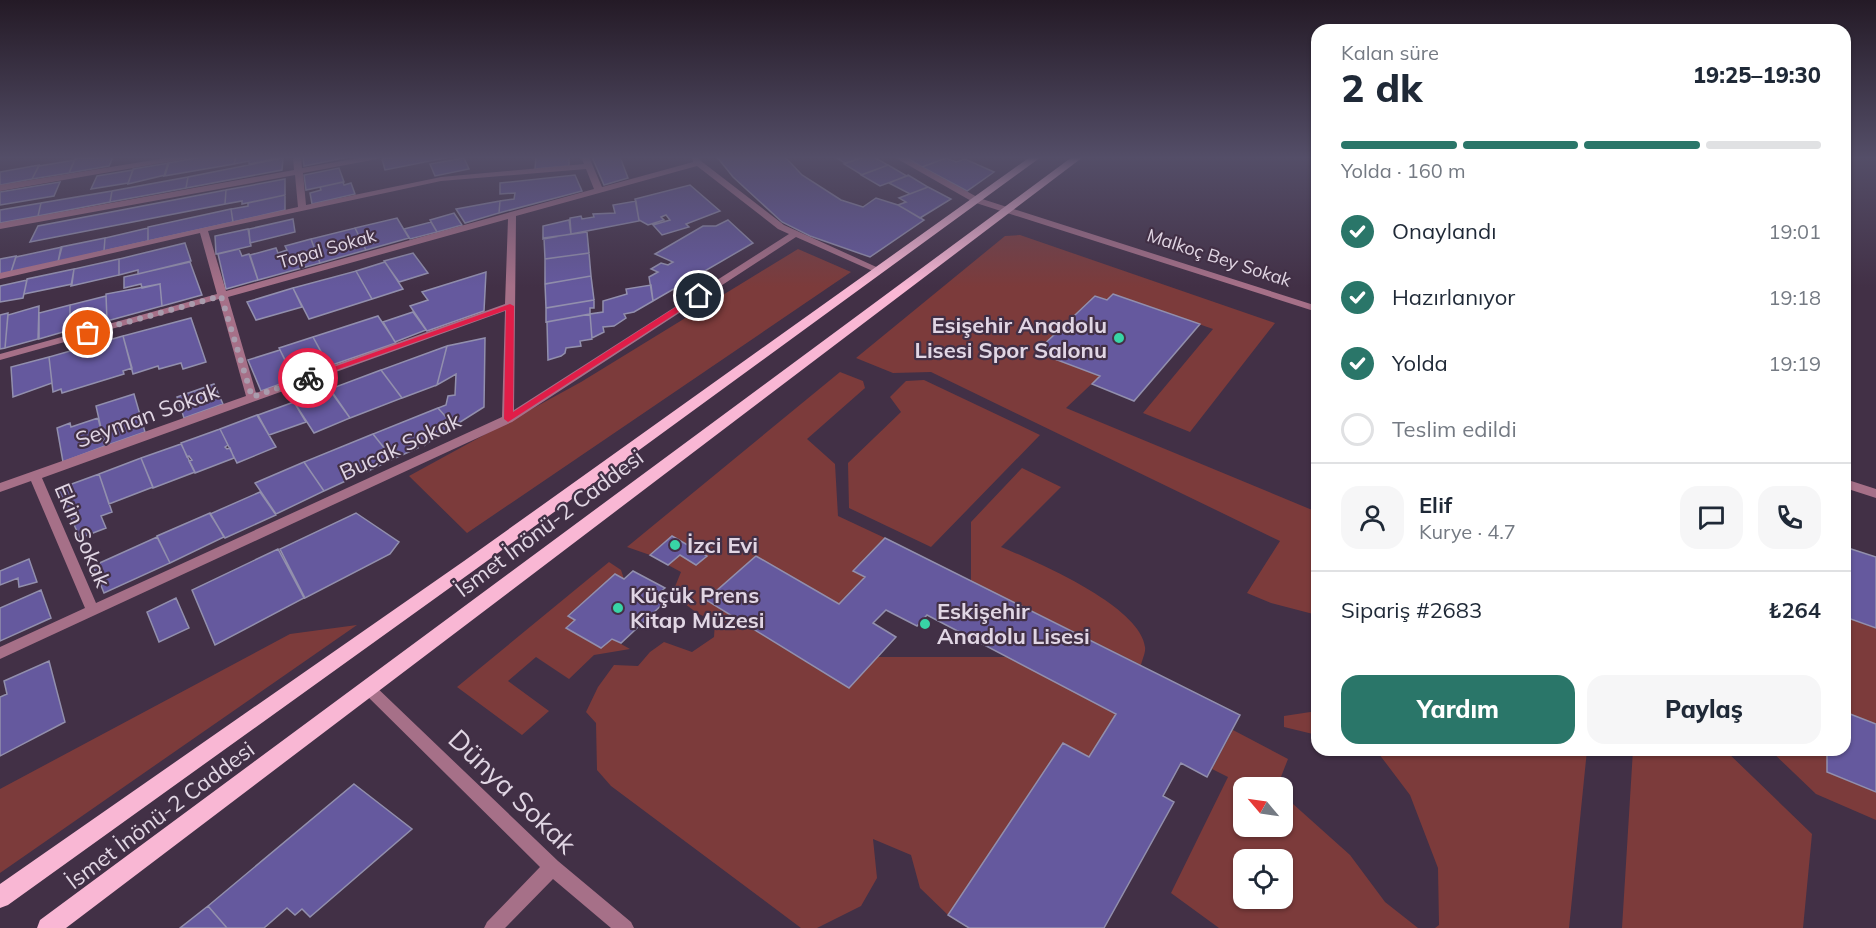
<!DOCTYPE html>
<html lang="tr">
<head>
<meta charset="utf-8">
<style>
	:root { --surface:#fff; --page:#f6f6f7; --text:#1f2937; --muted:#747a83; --line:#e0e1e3; --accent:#2a7669 }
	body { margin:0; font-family:Mulish,sans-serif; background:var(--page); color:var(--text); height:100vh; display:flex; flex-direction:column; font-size:22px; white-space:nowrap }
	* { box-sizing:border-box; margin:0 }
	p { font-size:20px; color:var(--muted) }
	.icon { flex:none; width:33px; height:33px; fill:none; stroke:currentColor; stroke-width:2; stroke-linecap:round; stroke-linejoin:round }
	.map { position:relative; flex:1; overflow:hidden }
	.panel { position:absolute; left:1311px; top:24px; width:540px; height:732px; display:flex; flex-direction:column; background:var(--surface); border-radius:18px; box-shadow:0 2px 4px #0004 }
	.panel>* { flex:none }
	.needle { width:39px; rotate:299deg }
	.tools { position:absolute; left:1233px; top:777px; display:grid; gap:12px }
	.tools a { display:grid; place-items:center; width:60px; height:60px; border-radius:12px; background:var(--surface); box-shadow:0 2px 4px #0004; font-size:30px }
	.pin { position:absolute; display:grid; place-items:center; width:51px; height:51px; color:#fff; margin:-26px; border:3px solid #fff; border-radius:50%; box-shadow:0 2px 6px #0007 }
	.courier { position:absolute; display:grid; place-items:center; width:60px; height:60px; margin:-30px; border:4px solid #e11d48; border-radius:50%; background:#fff; color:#222; box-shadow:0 2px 8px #0007 }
	.summary em { font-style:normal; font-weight:800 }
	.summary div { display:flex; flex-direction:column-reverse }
	.summary { display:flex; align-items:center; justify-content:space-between; height:102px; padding:0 30px }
	h1 { font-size:39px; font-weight:800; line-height:45px }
	.bar { display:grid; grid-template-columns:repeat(4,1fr); gap:9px 6px; align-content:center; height:72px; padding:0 30px }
	.bar i { height:8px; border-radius:4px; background:var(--line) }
	.bar .on { background:var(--accent) }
	.bar p { grid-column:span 4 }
	.line { display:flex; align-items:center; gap:15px; padding:0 30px; border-top:2px solid var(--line) }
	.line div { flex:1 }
	.round { display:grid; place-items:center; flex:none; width:63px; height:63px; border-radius:18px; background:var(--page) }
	ol { padding:0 30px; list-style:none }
	li { display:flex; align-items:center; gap:18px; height:66px }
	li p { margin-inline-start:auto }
	li .icon { padding:6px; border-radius:50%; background:var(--accent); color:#fff; stroke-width:4 }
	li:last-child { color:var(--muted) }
	li i { width:33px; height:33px; border:3px solid var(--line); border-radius:50% }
	.button { display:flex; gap:12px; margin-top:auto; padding:12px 30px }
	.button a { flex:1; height:69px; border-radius:18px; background:var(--accent); color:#fff; font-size:24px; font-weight:800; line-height:69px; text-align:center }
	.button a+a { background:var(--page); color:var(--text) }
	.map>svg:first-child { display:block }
	.green { fill:#7c3b3b; fill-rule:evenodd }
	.building { fill:#65599e; stroke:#928fad; stroke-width:1.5 }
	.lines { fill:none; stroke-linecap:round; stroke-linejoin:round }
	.street { fill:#a67088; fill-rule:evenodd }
	.primary { fill:#f9b7d4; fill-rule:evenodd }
	.route { fill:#e11d48 }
	.done { stroke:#a99cad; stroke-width:6; stroke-dasharray:0 10.8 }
	.poi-dot { fill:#38d4a6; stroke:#423046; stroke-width:2 }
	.labels { text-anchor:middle; stroke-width:4.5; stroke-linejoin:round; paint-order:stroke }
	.far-street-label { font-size:18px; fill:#e1d6e4; stroke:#423046 }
	.poi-label { font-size:22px; font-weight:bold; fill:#e1d6e4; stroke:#423046; text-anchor:start }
	.street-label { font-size:22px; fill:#e1d6e4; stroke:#423046 }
	.near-street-label { font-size:27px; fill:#e1d6e4; stroke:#423046 }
</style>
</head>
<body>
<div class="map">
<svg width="1876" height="928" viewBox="0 0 1876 928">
	<rect width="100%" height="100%" fill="#423046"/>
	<path class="green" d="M1020 235 1275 323 1190 432 1143 413 1213 329 1113 294 1107 300 1095 296 1037 352 1100 376 1066 408 1317 512V615L1271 603 1247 593 1280 541 931 372 893 373 856 358 1005 236Z
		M798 249 851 272 467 533 409 476 581 382Z
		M840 372 863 381 865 388 807 439 835 464 838 516 885 538 865 577 839 604 756 557 706 600 848 688 878 657H1008L1116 714 1089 757 1063 743 948 915 920 888 911 855 873 839 877 878 861 906 817 928H801L611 786 597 770 596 723 586 712 598 687 614 665 638 666 650 652 664 642 692 652 714 637 715 622 697 613 672 594 681 572 668 565 680 555 696 565 707 555 672 536 650 555 627 547Z
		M924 380 1040 435 931 547 849 508 848 463 901 412 890 397 906 381Z
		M1022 468 1061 487 1001 547C1037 562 1140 606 1145 647 1146 652 1142 660 1141 665L971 581V522Z
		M609 562 621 570 624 579 615 575 568 615 575 620 566 628 601 648 612 639 630 649 594 655 569 679 536 657 508 681 549 711 522 735 457 687Z
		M1845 617 1876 628V724L1845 712Z
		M357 625 0 873V789L290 634Z
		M1317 711V735L1284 727V716Z
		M1233 730 1288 759 1277 787 1244 788V826H1282L1283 795 1350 855 1385 902 1418 928H1219L1171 893 1228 777 1212 769ZM1244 860H1282V898H1244Z
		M1376 750H1587L1569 928H1435L1439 925 1438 868 1410 795Z
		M1633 750H1725L1812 834 1803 928H1622Z
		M1770 750H1827V772L1876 792V820L1816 794Z"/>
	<path class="building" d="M86 157 85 158 113 157 109 166 69 173 75 159Z
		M202 157H236L234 164 164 176 168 163Z
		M236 157H283L249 164V161L234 164Z
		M303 157H349L304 166Z
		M395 157H450L385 170 382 159Z
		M536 157H569V166L535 169Z
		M592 157H620L628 178 604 185Z
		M717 157H785L802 175 841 200 863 207 876 198 898 205 924 220 870 257 810 236 782 222 733 177Z
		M835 157H863L845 163Z
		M863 157H874L888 165 862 175 844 164Z
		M905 157H944L946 158 922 167Z
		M283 158 282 170 186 188 188 177Z
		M464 158 469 169 435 176 430 164Z
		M946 158 956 162 965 159 994 172 967 191 922 167Z
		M75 160 69 173 32 179 39 166Z
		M169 163 165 175 128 184 133 169Z
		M39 165 32 179 0 185V172Z
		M888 165 907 176 880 186 861 175Z
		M339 168 344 182 306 190 304 175Z
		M133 170 128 183 91 189 97 176Z
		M575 175 582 191 499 213 500 201 514 199 515 193 500 194V183Z
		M908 175 928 187 910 194 889 183Z
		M188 177 186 188 110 202 112 191Z
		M285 179V195L242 204V201L225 204 226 190Z
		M60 182 54 196 0 205V192Z
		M343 182 344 185 351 183 355 194 312 204 310 193 321 190 320 187Z
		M690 185 720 211 686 224 689 227 662 235 653 225 670 220 666 215 661 217 664 220 648 225 639 220 635 199Z
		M928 187 951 199 920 218 898 205 906 202 899 198Z
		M226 190 225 204 30 242 38 226Z
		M112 191 110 202 38 216 41 203Z
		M285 195V210L233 222 231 209 248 206V203Z
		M500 201 499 213 465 223 456 209Z
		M636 201 639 221 571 234 570 218 581 216 582 219 594 217 593 214 615 213 613 205Z
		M41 203 38 216 0 223V210Z
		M231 209 233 222 148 241V227Z
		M454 213 462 225 437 232 430 220Z
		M397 218 409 238 366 250 355 228Z
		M293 219 295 232 250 243 249 229Z
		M569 220 571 234 543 239V226Z
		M728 220 753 243 653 301 649 277 658 272 651 269 661 263 668 265 673 262 655 254 703 226H716Z
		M431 222 437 232 410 239 404 229Z
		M148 228V241L104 251 105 238Z
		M355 228 366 250 320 263 311 239Z
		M248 229 251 246 216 254 215 236Z
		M587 232 589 253 545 259 544 238Z
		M105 238 104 251 58 262 61 247Z
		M311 239 320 263 258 280 250 255 276 248 278 253 287 250 285 246Z
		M185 243 191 261 138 274V270L119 275V259Z
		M62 247 58 262 11 272 16 257Z
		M239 249 242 256 249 254 258 280 226 289 218 254Z
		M413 253 428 273 399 282 384 261Z
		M589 253 591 276 545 284V259Z
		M16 256 11 272 0 275V259Z
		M119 259V275L71 286 74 269Z
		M190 262 202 295 162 306 160 284 142 288 141 284 124 288V277Z
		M385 262 403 289 372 299 356 271Z
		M74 269 72 284 24 294 27 279Z
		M356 271 372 299 309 319 293 288Z
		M486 272 484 311 427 331 410 306 428 300 422 292Z
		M591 276 594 300 546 308 545 284Z
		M27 280 23 298 0 302V286Z
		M160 284 162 306 107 321 106 294Z
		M651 285 653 301 634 312 624 314 626 318 614 326 603 327 604 332 592 338 590 314 603 312V301L627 294 626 289Z
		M293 288 302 307 256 320 247 302Z
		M1113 294 1200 324 1134 401 1092 384 1100 376 1036 352 1095 296 1107 300Z
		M106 296 107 320 70 330V305Z
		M594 300V308H590V314L546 322V308Z
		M70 305V330L39 339V313Z
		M39 306 38 339 5 348 8 315Z
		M413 312 426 330 395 342 383 322Z
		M8 313 5 348 0 349V315Z
		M590 314 592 339 580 341 581 346 566 348 565 353 561 356 548 360 547 322Z
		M378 316 396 343 329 366 313 337Z
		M191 318 206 362 183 369 181 363 159 369 158 366 133 374 123 336Z
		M123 336 132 368 123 371 124 374 62 393 61 389 53 392 49 357Z
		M313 337 329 367 295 379 279 348Z
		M485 338 484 407 454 426 438 408 446 405 448 396 455 395 456 374 437 385 447 346Z
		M447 346 437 385 402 398 381 370Z
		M280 350 294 379 261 391 248 360Z
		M49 357 52 383 13 397 11 367Z
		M381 370 402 398 350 418 330 389Z
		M214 384 223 404 184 418 177 397Z
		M329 389 350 418 314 433 294 402Z
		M134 394 145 432 105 446 96 406Z
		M294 402 306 422 269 435 258 415Z
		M438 408 454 426 429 442 425 445V441L416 445 418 448 393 459 373 434Z
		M257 415 276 447 237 463 220 429Z
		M98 418 105 446 63 462 57 428 70 423 71 427Z
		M220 429 228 445 225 447 227 449 230 448 234 458 195 473 189 461 192 460 189 456 187 457 181 443Z
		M373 434 393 459 366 472 364 470 348 477 350 479 324 491 304 462Z
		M181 444 195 472 153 488 141 458Z
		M141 458 153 487 109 504 99 474Z
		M304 462 324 491 276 514 255 483Z
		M99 474 112 512 101 516 106 528 80 538 58 489Z
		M260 492 276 515 225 538 210 514Z
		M210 513 224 537 170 563 157 536Z
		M356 513 399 542 390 554 305 598 280 549Z
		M672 536 707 556 696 565 680 555 668 565 650 555Z
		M157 537 170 563 104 593 93 566Z
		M885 538 1240 715 1207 777 1181 763 1163 796 1174 802 1104 928H969L948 915 1063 743 1089 757 1116 714 927 615 917 626 886 610 873 623 896 637 849 688 706 600 756 556 839 604 865 577 853 571Z
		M1845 547 1876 557V628L1845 617Z
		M278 549 304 598 215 645 192 590Z
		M29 559 37 582 19 587 18 578 0 585V571Z
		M633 571 665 588 657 595 667 600 621 643 612 639 601 648 566 628 575 620 568 616 615 574 624 579Z
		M41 590 51 618 0 641V608Z
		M176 598 189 628 159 642 147 612Z
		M49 661 65 722 0 756V697L7 694 4 681Z
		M1845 712 1876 724V792L1827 772V750H1845Z
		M354 784 412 829 310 917 302 909 295 915 287 908 264 928H227L208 906Z
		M208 906 227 928H180Z"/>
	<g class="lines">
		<path class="street" d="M172 157H189L185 159 0 191V185Z
			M293 157H301L302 168 365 157H381L377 159 303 173 306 205 441 177 584 164 581 157H589L602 187 693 162 692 157H698L701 161 784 225 883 270 878 273 875 272 796 237 512 422 0 659V647L85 608 31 481 0 492V483L246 396 219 299 0 360V354L217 294 200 233 0 279V273L298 207 295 175 0 229V223L294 170ZM697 166 778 229 789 234 514 410 516 216ZM586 169 594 189 226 291 208 231 441 181ZM508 219 505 304 256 393 228 297ZM505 311 502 417 96 603 42 478Z
			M894 157H904L979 198 1317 306V312L973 202Z
			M1845 479 1876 489V498L1845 488Z
			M367 681 372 683 558 861 631 922 634 928H611L553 879 505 928H484L487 922 540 867 362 691 360 687 362 683Z"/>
		<path class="primary" d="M1030 157H1041L476 569 8 905 0 908V884L464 561Z
			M1072 157H1083L66 928H37L40 920Z"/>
	</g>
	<linearGradient id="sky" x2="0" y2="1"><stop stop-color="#241a26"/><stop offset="0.55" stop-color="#544e68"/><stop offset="1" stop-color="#544e68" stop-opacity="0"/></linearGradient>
	<rect width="1876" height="287" fill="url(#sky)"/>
	<path class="route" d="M696 294 703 296 508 422 504 419 506 310 311 379 303 378 510 304 514 306 513 412Z"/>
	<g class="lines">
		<path class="done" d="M88 333 221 296 252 397 308 378"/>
	</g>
	<g class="poi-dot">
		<circle cx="1119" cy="338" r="6"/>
		<circle cx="675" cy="545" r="6"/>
		<circle cx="618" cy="608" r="6"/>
		<circle cx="925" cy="624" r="6"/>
	</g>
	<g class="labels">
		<g class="far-street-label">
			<text transform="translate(327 249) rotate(-16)" y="6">Topal Sokak</text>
			<text transform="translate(1219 258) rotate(18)" y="6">Malkoç Bey Sokak</text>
		</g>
		<g class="poi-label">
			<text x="1107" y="333" text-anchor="end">Esişehir Anadolu<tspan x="1107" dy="25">Lisesi Spor Salonu</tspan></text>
			<text x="687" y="553">İzci Evi</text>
			<text x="630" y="603">Küçük Prens<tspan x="630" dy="25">Kitap Müzesi</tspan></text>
			<text x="937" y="619">Eskişehir<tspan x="937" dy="25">Anadolu Lisesi</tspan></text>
		</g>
		<g class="street-label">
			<text transform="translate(147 415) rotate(-20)" y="8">Seyman Sokak</text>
			<text transform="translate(400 446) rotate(-25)" y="8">Bucak Sokak</text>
			<text transform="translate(549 523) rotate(-37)" y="8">İsmet İnönü-2 Caddesi</text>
			<text transform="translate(83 535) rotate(67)" y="8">Ekin Sokak</text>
			<text transform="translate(160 815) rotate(-37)" y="8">İsmet İnönü-2 Caddesi</text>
		</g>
		<g class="near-street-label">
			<text transform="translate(512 792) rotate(44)" y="9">Dünya Sokak</text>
		</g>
	</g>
</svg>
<div class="tools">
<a><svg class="needle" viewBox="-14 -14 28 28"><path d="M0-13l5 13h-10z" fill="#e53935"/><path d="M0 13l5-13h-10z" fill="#747a83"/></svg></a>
<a><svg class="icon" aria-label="locate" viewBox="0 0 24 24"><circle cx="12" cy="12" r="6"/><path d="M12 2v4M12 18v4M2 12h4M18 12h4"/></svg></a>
</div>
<div class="pin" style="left:88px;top:333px;background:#ea580c"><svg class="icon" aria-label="bag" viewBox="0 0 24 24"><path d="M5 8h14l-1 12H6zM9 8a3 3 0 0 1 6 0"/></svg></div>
<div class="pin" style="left:699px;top:296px;background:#1f2937"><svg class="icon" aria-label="home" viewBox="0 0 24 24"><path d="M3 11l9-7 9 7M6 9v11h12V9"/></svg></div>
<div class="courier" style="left:308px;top:378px"><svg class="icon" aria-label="bike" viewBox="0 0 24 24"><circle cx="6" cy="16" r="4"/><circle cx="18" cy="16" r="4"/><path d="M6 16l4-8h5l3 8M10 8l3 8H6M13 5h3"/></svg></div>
<section class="panel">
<div class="summary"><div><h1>2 dk</h1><p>Kalan süre</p></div><em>19:25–19:30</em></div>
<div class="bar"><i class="on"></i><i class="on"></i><i class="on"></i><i></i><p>Yolda · 160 m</p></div>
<ol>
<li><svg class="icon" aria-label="check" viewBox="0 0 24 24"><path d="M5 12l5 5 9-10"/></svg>Onaylandı<p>19:01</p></li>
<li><svg class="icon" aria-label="check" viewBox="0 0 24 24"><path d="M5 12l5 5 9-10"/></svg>Hazırlanıyor<p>19:18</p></li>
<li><svg class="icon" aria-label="check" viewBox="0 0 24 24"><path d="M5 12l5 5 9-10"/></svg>Yolda<p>19:19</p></li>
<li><i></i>Teslim edildi</li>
</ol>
<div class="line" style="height:108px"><a class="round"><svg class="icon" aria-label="person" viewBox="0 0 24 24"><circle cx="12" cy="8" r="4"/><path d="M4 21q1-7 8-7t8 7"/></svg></a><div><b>Elif</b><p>Kurye · 4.7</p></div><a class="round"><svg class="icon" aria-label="chat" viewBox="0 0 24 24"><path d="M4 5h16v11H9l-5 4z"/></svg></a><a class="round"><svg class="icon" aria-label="phone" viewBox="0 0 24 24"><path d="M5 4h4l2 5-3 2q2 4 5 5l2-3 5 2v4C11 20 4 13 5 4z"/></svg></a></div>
<div class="line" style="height:78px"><div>Sipariş #2683</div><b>₺264</b></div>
<div class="button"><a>Yardım</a><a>Paylaş</a></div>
</section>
</div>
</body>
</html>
